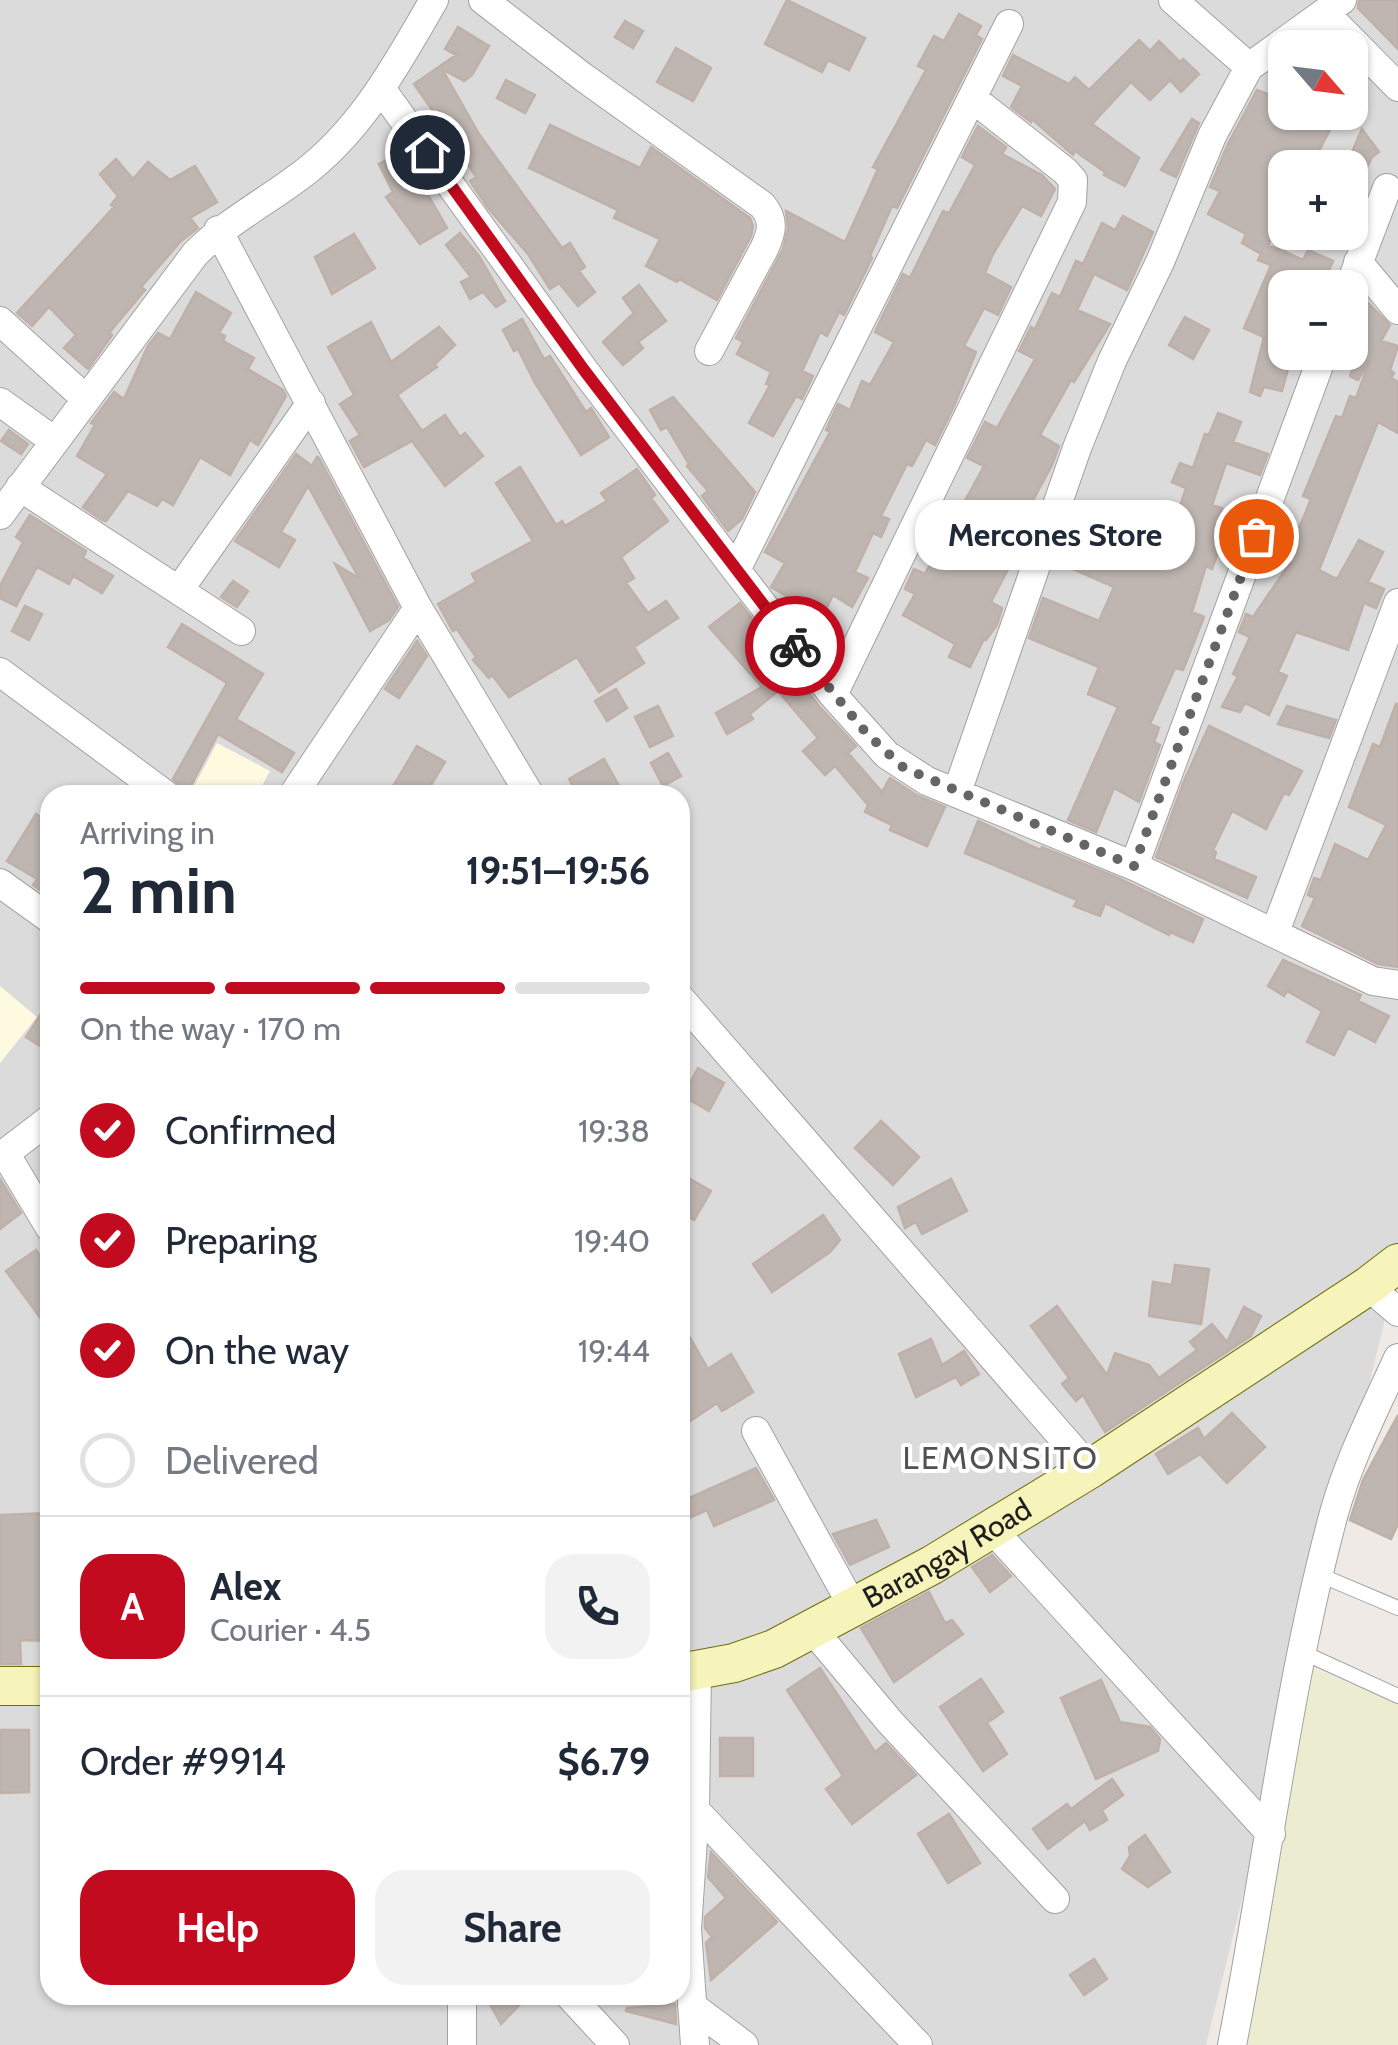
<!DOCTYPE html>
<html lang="en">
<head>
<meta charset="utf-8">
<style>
	:root { --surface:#fff; --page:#f2f2f3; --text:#1f2937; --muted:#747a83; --line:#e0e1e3; --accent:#c20b1e }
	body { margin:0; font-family:Cabin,sans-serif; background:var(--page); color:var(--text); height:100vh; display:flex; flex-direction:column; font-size:38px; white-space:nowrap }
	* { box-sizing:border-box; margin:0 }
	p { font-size:32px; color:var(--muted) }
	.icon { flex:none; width:55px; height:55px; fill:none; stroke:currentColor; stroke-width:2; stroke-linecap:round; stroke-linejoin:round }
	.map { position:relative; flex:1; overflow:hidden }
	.sheet { position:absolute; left:40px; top:785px; width:650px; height:1220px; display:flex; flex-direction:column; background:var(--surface); border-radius:30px; box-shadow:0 2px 8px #0004 }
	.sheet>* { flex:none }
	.needle { width:65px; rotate:118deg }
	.fabs { position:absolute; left:1268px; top:30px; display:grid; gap:20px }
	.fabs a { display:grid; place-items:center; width:100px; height:100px; border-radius:20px; background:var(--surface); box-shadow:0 2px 8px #0004; font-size:50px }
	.pin { position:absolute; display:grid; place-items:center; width:85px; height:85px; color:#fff; margin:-42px; border:5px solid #fff; border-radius:50%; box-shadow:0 2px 10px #0007 }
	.courier { position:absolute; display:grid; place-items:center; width:100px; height:100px; margin:-50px; border:8px solid #c20b1e; border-radius:50%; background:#fff; color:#222; box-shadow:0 2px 12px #0007 }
	.bubble { position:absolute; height:70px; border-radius:30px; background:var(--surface); box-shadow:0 2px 8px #0004; font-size:32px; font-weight:700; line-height:70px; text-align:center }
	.headline em { font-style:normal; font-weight:700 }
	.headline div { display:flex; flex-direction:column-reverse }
	.headline { display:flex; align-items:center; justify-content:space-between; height:170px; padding:0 40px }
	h1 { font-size:65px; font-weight:700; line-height:75px }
	.bar { display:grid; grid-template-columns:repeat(4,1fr); gap:15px 10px; align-content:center; height:120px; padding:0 40px }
	.bar i { height:12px; border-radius:8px; background:var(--line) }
	.bar .current { background:var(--accent) }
	.bar p { grid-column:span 4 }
	.line { display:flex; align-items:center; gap:25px; padding:0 40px; border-top:2px solid var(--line) }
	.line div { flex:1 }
	.round { display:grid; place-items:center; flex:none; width:105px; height:105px; border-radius:30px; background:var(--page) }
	ol { padding:0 40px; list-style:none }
	li { display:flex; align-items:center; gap:30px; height:110px }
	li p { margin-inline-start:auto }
	li .icon { padding:10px; border-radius:50%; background:var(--accent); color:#fff; stroke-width:4 }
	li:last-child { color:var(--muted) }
	li i { width:55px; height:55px; border:5px solid var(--line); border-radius:50% }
	.button { display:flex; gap:20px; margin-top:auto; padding:20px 40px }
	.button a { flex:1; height:115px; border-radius:30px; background:var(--accent); color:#fff; font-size:40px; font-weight:700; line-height:115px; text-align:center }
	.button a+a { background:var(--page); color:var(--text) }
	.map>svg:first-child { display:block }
	.residential { fill:#dcdbdb; fill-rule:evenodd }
	.education { fill:#fdfadf }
	.farmland { fill:#ececd1 }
	.building { fill:#bfb6b1; stroke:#bfb0a8; stroke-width:2.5 }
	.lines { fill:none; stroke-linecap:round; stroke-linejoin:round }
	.lane-casing { stroke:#a2a2a2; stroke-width:16 }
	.street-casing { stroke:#a2a2a2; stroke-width:30 }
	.secondary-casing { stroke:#6f700b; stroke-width:40 }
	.lane { stroke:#fff; stroke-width:14 }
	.street { stroke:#fff; stroke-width:28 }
	.secondary { stroke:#f6f3bb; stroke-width:38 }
	.done { stroke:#676564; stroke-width:10; stroke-dasharray:0 18 }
	.route { stroke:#c20b1e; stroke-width:12 }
	.labels { text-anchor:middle; stroke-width:8; stroke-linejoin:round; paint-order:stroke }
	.street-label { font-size:30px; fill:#1e1e1e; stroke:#fff }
	.neighbourhood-label { font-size:32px; letter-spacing:2.5px; fill:#515151; stroke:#fff }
</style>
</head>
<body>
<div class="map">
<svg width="1398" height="2045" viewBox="0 0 1398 2045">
	<rect width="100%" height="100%" fill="#efeae5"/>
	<path class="residential" d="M0 0H1398V1267L1206 2045H0ZM1285 48H1350V112H1285ZM1285 168H1350V232H1285ZM1285 288H1350V352H1285ZM50 795H680V1995H50Z"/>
	<path class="education" d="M217 743 270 771 257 795 190 794Z
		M0 986 37 1017 0 1063Z"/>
	<path class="farmland" d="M1294 1661 1398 1704V2045H1218Z"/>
	<path class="building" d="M787 0 865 38 849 70 828 60 822 72 765 44Z
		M1359 0H1398V49L1358 8Z
		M959 14 981 26 976 35 982 39 897 208 892 206 870 256 872 258 844 315 839 312 827 336 820 332 802 371 813 376 802 399 796 396 773 436 749 423 770 385 766 384 771 372 737 354 743 342 736 338 783 249 788 228 786 211 845 242 878 169 873 167 926 70 918 66 934 36 944 41Z
		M625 21 643 31 633 48 615 37Z
		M458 27 489 46 472 75 464 81 442 69 479 134 562 248 570 243 585 267 579 271 595 292 578 306 559 283 550 289 528 254 488 208 470 181 476 177 448 133 440 137 428 113 433 111 414 84 456 55 445 49Z
		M1139 40 1150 51 1159 41 1180 62 1183 59 1199 74 1181 92 1170 80 1150 100 1131 82 1092 124 1139 158 1125 186 1104 175 1105 172 1075 151 1073 155 1032 119 1031 122 1011 107 1022 86 1003 76 1013 55 1069 84 1075 77 1089 90Z
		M676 48 711 68 693 101 657 82Z
		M506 80 535 95 525 113 497 98Z
		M1257 90 1285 101V112H1313L1334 122 1310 168H1285V201L1268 246 1278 249 1285 232V252L1303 260 1308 250 1333 261 1321 288 1285 271V339L1273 365 1288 369 1282 391 1264 387 1260 396 1250 392 1264 337 1244 328 1271 265 1258 260 1261 254 1242 243 1246 234 1208 214 1220 191 1210 187 1228 144Z
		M1192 119 1199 123 1176 177 1161 170Z
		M550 125 640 168 651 147 750 218 753 226 751 236 717 300 679 279 677 282 646 266 660 239 614 218 618 210 529 168Z
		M978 126 1006 147 1002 154 1042 175 1055 189 1041 216 1022 206 993 254 985 273 1011 287 998 315 984 308 964 346 976 352 953 408 935 445 926 440 912 466 907 464 881 516 889 519 881 537 873 533 855 572 868 578 852 607 833 595 819 623 793 610 797 602 771 587 785 563 765 552 830 432 826 430 838 404 850 410 862 381 870 385 894 342 875 332 903 274 910 278 943 211 949 213 975 165 962 157Z
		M1362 129 1379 152 1372 157 1350 202V168H1345Z
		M403 151 447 228 420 244 386 197 393 192 379 164Z
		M116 159 133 179 148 162 170 180 195 166 217 202 190 218 198 228 181 241 141 287 145 290 109 333 112 335 88 369 64 348 76 335 49 307 32 326 17 313 114 207 111 205 118 196 100 174Z
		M1123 216 1153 232 1127 290 1094 274 1077 310 1110 324 1074 382 1071 380 1040 435 1059 446 1052 465 1011 541 1020 546 991 602 1002 608 997 625 986 640 984 639 970 667 949 657 955 644 903 615 915 594 905 589 914 569 925 574 984 466 967 458 985 422 997 428 1035 359 1019 351 1031 327 1035 329 1052 293 1060 297 1076 261 1083 264 1102 223 1115 230Z
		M460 233 479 256 505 301 496 307 483 292 470 299 461 282 471 277 446 245Z
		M354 234 375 268 332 294 315 257Z
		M639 285 666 321 638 342 643 348 623 365 603 342 634 313 623 298Z
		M196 292 231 313 219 333 225 336 223 341 254 358 248 369 283 390 286 396 258 445 250 440 230 475 200 457 173 505 162 499 157 506 128 491 106 521 102 520 83 507 107 474 77 456 95 425 91 423 114 392 124 399 148 346 158 333 170 339Z
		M1365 300 1390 325 1381 341 1398 346 1390 370 1394 373 1391 378 1398 382V433L1378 422 1319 570 1337 579 1359 540 1383 552 1368 582 1384 589 1376 608 1364 603 1348 650 1296 632 1278 672 1287 676 1269 715 1245 703 1240 712 1222 707 1238 676 1233 674 1250 637 1239 632 1246 614 1253 617 1290 563 1268 554 1277 530 1295 538 1311 499 1303 496 1336 416 1342 418 1350 396 1356 398 1370 360 1358 380 1350 376 1367 325 1355 318Z
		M1185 317 1209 330 1193 359 1169 345Z
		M522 319 544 359 550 356 586 412 591 408 609 437 581 455 535 383 518 349 514 351 503 330Z
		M371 322 391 362 439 327 455 345 435 364 437 367 397 395 422 431 445 415 460 437 465 433 483 456 445 486 412 441 364 467 350 441 360 435 340 404 354 395 328 347Z
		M673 397 755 492 742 519 728 531 702 496 708 491 687 466 689 464 667 427 661 430 650 410Z
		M1218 413 1241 422 1233 442 1268 454 1260 475 1226 463 1212 505 1222 508 1217 527 1237 533 1230 556 1218 552 1212 569 1206 566 1192 612 1204 617 1183 670 1175 668 1150 724 1159 728 1154 742 1160 745 1139 802 1114 788 1096 832 1068 820 1118 707 1088 694 1099 667 1029 638 1043 598 1099 621 1114 587 1064 565 1085 515 1165 552 1186 488 1172 482 1180 463 1193 468 1205 434 1209 435Z
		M9 430 28 444 21 454 1 441Z
		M296 454 312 466 317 457 319 458 398 607 389 620 370 631 335 564 359 578 308 486 281 532 295 540 279 567 235 541Z
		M520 467 556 525 562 521 565 526 607 501 601 493 637 469 655 495 651 498 668 521 621 557 634 578 626 583 648 613 666 601 678 618 634 647 644 663 599 692 577 657 509 697 492 675 489 678 473 660 476 657 457 629 453 631 438 604 476 582 472 574 533 541 496 483Z
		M30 515 86 551 83 558 113 576 102 593 73 576 69 584 37 567 16 606 0 598V586L23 542 16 537Z
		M233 581 248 591 237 607 221 597Z
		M740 603 819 706 856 746 848 753 882 792 890 778 918 796 945 807 927 846 890 830 892 825 865 812 868 805 835 766 825 775 803 751 818 738 778 691 750 714 753 719 727 734 716 713 762 687 709 627Z
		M25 606 42 614 29 640 12 631Z
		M182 624 263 674 236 719 294 753 282 772 218 734 186 795H183L182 787 173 779 227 683 168 647Z
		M417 641 427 656 399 698 385 689Z
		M616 689 627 708 607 721 595 701Z
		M1396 704H1398V967L1378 964 1302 926 1315 898 1308 895 1314 878 1321 880 1335 844 1368 860 1386 825 1349 807 1373 744 1380 747Z
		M658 706 673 736 650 747 635 717Z
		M1287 706 1336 720 1329 738 1278 724Z
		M1209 726 1302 771 1289 795 1284 793 1266 829 1232 811 1213 850 1216 852 1214 859 1256 877 1247 898 1156 857 1184 781Z
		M417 746 445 762 425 795H388Z
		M668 753 681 776 663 786 651 763Z
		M604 759 624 795H578L569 779Z
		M36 814 50 823V897L33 885 37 879 7 861Z
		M978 821 1040 850 1042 847 1116 877 1203 919 1193 942 1170 932 1169 935 1105 903 1100 916 1074 906 1077 900 965 853Z
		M1283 960 1361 995 1358 1001 1389 1016 1375 1042 1348 1028 1334 1055 1307 1042 1322 1011 1287 991 1284 996 1268 986Z
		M50 1000V1036L42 1047 26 1037Z
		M698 1068 724 1083 709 1111 683 1096Z
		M881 1121 919 1157 893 1185 855 1148Z
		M680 1173 711 1191 694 1220 680 1212Z
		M0 1179 21 1213 0 1229Z
		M951 1179 967 1211 922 1234 916 1222 905 1228 898 1207Z
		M823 1215 840 1240 830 1252 772 1292 753 1264Z
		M36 1250 50 1269V1331L6 1271Z
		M1175 1265 1209 1269 1201 1324 1149 1316 1153 1282 1172 1285Z
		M1057 1306 1107 1375 1115 1353 1149 1365 1159 1378 1197 1350 1190 1342 1212 1324 1227 1342 1244 1307 1261 1316 1251 1336 1105 1432 1083 1395 1076 1401 1062 1384 1069 1378 1031 1326Z
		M680 1320 708 1369 731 1354 753 1392 722 1411 717 1403 680 1428Z
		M931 1339 942 1365 964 1351 979 1374 961 1385 956 1377 916 1397 899 1354Z
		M1232 1413 1265 1447 1227 1483 1200 1454 1168 1474 1156 1454 1198 1428 1204 1439Z
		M1398 1415V1524L1391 1539 1350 1520 1363 1480Z
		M756 1468 774 1500 714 1526 707 1510 680 1522V1502Z
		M50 1513V1641L20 1640 21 1664H0V1515Z
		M876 1520 889 1547 850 1565 833 1534Z
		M992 1555 1011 1576 990 1592 972 1567Z
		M929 1592 945 1623 952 1620 963 1634 894 1682 861 1628Z
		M820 1668 875 1752 886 1743 916 1775 852 1824 826 1789 843 1776 787 1690Z
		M981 1679 1003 1712 987 1723 1007 1754 983 1771 940 1707Z
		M1101 1680 1120 1722 1150 1727 1160 1739 1158 1751 1096 1779 1061 1698Z
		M0 1730H29V1792L0 1793Z
		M720 1738H753V1776H720Z
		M1112 1779 1123 1795 1102 1810 1107 1820 1090 1830 1085 1821 1048 1849 1033 1829 1067 1804 1071 1809Z
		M949 1814 980 1863 948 1883 918 1834Z
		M1145 1835 1170 1872 1148 1887 1122 1869 1130 1856 1129 1847Z
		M711 1852 777 1922 711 1980 706 1943 712 1937 705 1928V1917L726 1898 708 1877Z
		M1094 1959 1107 1979 1084 1995 1070 1975Z
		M485 1995H529L501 2024Z
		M675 2004 676 2024 626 2011 627 2008Z"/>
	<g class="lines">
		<g class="lane-casing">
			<path id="lane" d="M1320 1575 1398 1608
				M1302 1652 1398 1696"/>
		</g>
		<g class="street-casing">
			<path id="street" d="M483 0 583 77 762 205C775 220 772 232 764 249L709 351
				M1173 0 1249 67
				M1326 14 1398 87
				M382 90 584 370 736 570 833 695 887 755 927 781 1134 866 1373 981 1398 985
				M218 230 418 608 530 795
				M1358 262 1398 310
				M1349 288 1387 188
				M0 321 86 399
				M0 402 53 440
				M20 487 241 631
				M0 515 195 254C227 222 264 203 300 176 361 131 397 64 434 0
				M736 570 1009 24
				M179 590 311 403
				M0 672 166 795
				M833 695 1072 202 1073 180 1065 171 972 98
				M957 792 1077 448 1112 361 1160 262 1212 136 1249 67 1342 0
				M293 795 418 608
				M1134 866 1324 352
				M0 883 50 919
				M1275 932 1398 603
				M680 998 1090 1469
				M5 1153 50 1228
				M0 1157 50 1119
				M1368 1286 1398 1312
				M756 1431 853 1607
				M990 1527 1271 1834
				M812 1629 890 1722 1055 1899
				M695 1810 918 2045
				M462 1995V2045
				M569 1995 615 2045
				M692 2006 744 2045
				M695 2045 687 1929 695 1810 697 1671
				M1232 2045C1267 1868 1287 1687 1334 1513 1349 1459 1375 1409 1398 1358"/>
		</g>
		<g class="secondary-casing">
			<g id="secondary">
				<path id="s1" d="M680 1673 734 1663 774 1649 932 1565 1090 1469 1368 1286 1398 1263"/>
				<path d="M0 1686H50"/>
			</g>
		</g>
		<use href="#lane" class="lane"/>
		<use href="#street" class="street"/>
		<use href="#secondary" class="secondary"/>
	</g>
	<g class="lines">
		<path class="done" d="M795 646 867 734 904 768 1134 866 1256 536"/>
		<path class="route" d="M427 152 584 370 795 646"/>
	</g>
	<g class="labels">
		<g class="street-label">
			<text dy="10" stroke="none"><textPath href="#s1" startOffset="295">Barangay Road</textPath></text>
		</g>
		<g class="neighbourhood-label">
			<text x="1001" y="1469">LEMONSITO</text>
		</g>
	</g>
</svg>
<div class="fabs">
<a><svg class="needle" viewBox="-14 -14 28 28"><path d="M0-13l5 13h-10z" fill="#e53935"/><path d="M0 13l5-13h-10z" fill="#747a83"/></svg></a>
<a>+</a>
<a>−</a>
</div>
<div class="pin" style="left:1256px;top:536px;background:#ea580c"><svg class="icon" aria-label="bag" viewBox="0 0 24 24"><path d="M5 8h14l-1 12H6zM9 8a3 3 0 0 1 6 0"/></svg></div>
<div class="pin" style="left:427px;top:152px;background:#1f2937"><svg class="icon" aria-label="home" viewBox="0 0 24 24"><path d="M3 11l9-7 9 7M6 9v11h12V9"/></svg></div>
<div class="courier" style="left:795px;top:646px"><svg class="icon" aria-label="bike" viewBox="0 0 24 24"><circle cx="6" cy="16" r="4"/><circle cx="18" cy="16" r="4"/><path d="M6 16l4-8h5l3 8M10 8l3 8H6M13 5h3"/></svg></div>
<div class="bubble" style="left:915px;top:500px;width:280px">Mercones Store</div>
<section class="sheet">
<div class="headline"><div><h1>2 min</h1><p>Arriving in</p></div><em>19:51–19:56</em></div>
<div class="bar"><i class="current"></i><i class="current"></i><i class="current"></i><i></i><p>On the way · 170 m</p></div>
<ol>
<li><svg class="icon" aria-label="check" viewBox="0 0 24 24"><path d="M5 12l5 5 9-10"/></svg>Confirmed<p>19:38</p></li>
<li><svg class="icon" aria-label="check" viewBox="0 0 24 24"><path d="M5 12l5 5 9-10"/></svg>Preparing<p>19:40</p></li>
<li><svg class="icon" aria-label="check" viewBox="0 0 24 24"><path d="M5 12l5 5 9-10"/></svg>On the way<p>19:44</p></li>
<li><i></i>Delivered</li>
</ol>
<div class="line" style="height:180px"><b class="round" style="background:var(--accent);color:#fff">A</b><div><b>Alex</b><p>Courier · 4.5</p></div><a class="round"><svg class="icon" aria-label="phone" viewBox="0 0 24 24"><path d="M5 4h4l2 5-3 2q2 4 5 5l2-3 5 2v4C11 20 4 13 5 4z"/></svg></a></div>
<div class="line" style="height:130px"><div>Order #9914</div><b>$6.79</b></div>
<div class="button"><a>Help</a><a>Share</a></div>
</section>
</div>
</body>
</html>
